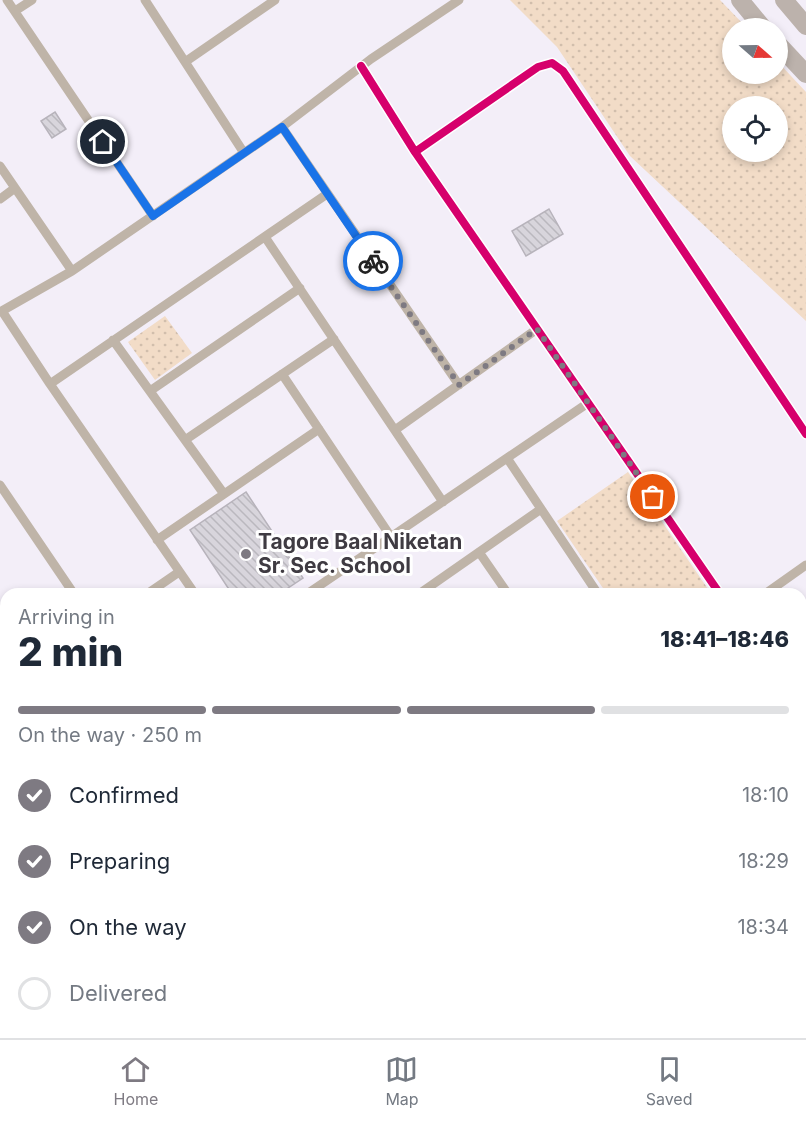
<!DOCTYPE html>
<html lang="en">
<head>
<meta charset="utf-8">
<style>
	:root { --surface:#fff; --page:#f6f6f7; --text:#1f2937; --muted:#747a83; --line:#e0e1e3; --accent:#7e7a82 }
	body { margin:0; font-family:Inter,sans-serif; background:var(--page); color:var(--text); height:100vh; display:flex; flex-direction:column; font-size:22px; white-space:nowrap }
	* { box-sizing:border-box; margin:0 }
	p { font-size:20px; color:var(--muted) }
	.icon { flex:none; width:33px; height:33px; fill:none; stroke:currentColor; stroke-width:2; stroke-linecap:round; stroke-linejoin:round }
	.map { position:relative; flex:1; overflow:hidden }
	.details { position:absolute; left:0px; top:588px; width:807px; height:450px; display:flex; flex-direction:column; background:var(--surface); border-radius:18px 18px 0 0; box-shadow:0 3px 9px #0003 }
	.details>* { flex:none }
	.needle { width:39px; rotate:110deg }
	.fabs { position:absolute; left:722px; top:18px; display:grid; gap:12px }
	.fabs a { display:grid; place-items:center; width:66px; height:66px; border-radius:50%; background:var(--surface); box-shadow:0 3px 9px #0003; font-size:30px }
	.pin { position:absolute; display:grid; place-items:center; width:51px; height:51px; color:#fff; margin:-26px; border:3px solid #fff; border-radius:50%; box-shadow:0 2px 6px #0007 }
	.courier { position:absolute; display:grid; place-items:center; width:60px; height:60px; margin:-30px; border:4px solid #1a73e8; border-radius:50%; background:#fff; color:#222; box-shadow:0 2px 8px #0007 }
	.head em { font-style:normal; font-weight:800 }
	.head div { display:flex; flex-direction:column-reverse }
	.head { display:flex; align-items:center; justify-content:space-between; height:102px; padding:0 18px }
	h1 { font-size:39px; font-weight:800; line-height:45px }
	.bar { display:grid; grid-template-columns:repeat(4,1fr); gap:9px 6px; align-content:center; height:72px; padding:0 18px }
	.bar i { height:8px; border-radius:4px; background:var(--line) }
	.bar .active { background:var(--accent) }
	.bar p { grid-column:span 4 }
	ol { padding:0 18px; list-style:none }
	li { display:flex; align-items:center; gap:18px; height:66px }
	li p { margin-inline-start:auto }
	li .icon { padding:6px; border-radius:50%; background:var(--accent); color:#fff; stroke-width:4 }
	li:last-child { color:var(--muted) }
	li i { width:33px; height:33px; border:3px solid var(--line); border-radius:50% }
	.tab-bar { display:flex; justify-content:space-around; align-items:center; height:84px; border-top:2px solid var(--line); background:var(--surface); font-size:16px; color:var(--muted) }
	.tab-bar a { display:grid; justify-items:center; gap:3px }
	.tab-bar .active { color:var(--accent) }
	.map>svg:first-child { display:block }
	.park { fill:url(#park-dots); fill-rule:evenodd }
	.building { fill:url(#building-back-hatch); stroke:#b7b3bb; stroke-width:1.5 }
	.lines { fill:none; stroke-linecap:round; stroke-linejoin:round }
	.street { stroke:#bfb4a8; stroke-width:9 }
	.secondary { stroke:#bdb2a7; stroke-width:14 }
	.highway { stroke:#bcb2ac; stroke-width:18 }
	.cycleway-casing { stroke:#fff; stroke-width:11 }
	.cycleway { stroke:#d6006c; stroke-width:8 }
	.done { stroke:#7e7a82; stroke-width:6; stroke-dasharray:0 10.8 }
	.route { stroke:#1a73e8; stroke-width:8 }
	.poi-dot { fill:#7e7a82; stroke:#fff; stroke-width:2 }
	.labels { text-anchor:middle; stroke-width:6; stroke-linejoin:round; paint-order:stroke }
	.poi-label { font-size:21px; font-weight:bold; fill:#3f3b42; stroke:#fff; text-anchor:start }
</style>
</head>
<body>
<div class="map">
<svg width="806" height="1038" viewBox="0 0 806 1038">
	<defs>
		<pattern id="park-dots" width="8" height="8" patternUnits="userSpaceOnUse" patternTransform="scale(1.5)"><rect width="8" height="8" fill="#f2dcc7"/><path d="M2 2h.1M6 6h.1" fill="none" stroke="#d1beac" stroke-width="1.8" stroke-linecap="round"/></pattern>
		<pattern id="building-back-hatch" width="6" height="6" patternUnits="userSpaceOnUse" patternTransform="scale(1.5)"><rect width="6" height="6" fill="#d8d5dc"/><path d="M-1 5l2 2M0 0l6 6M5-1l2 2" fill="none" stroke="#bab8be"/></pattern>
	</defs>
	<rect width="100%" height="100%" fill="#f3eef8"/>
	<path class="park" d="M510 0H720L747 28H732V74H777V61L806 92V321L630 156 557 47ZM777 106V152H732V106Z
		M165 316 192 353 155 380 128 342Z
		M628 472 708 589 701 594H607L557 521Z
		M0 727 6 735V855L0 846Z
		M126 1032H205L209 1038H130Z"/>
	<path class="building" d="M55 112 66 129 52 138 41 121Z
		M549 209 563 234 526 256 512 231Z
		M246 492 303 578 279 594H232L190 530Z"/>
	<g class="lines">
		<path class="street" d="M7 0 153 216
			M145 0 244 153
			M15 11 32 0
			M185 62 275 0
			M361 66 415 152 720 594
			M282 127 459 385
			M415 152 538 67 552 63 563 71 806 434
			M0 166 72 271
			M0 199 15 188
			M265 237 443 502
			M2 311 50 384 195 594
			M0 312 72 271 282 127 371 59 459 0
			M113 340 224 494
			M282 374 391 537
			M50 384 327 194
			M150 391 300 288
			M395 430 537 329
			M185 440 334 339
			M507 458 598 594
			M0 485 74 594
			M157 540 319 429
			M479 552 508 594
			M147 594 179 572
			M307 594 588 403
			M419 594 541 509
			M765 594 806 565
			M0 651 6 659
			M801 703 806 700
			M801 824 806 821
			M801 915 806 911
			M801 936 806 942
			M480 1032 484 1038
			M555 1032 560 1038
			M659 1032 663 1038
			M776 1032 780 1038
			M315 1038 324 1032
			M465 1038 474 1032"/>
		<path class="secondary" d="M0 860 6 869
			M0 897 6 906
			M91 1032 95 1038
			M118 1032 122 1038"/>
		<path class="highway" d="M740 0 763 28
			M784 0 806 26
			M777 43 806 74"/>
		<g class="cycleway-casing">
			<path id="cycleway" d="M361 66 415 152 720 594
				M415 152 538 67 552 63 563 71 806 434"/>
		</g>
		<use href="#cycleway" class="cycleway"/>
	</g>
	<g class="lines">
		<path class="done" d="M373 261 459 385 537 329 653 497"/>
		<path class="route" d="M103 142 153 216 282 127 373 261"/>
	</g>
	<circle class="poi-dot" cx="246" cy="554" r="6"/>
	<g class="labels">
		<g class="poi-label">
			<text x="258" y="549">Tagore Baal Niketan<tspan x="258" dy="24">Sr. Sec. School</tspan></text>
		</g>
	</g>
</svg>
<div class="fabs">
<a><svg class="needle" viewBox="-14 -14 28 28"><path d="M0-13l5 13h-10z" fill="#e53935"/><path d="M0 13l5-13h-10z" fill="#747a83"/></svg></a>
<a><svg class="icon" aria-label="locate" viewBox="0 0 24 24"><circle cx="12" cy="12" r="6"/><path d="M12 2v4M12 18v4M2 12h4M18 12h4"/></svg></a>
</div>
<div class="pin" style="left:653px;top:497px;background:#ea580c"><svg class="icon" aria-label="bag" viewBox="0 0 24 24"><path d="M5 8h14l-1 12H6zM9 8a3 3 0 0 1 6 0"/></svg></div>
<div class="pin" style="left:103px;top:142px;background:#1f2937"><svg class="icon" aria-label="home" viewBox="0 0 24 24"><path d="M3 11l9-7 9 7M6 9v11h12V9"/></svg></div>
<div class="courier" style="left:373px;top:261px"><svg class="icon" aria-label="bike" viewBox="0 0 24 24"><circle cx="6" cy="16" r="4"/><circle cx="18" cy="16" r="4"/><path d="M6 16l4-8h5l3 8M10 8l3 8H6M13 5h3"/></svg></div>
<section class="details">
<div class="head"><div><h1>2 min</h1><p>Arriving in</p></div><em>18:41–18:46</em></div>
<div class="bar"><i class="active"></i><i class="active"></i><i class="active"></i><i></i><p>On the way · 250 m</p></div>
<ol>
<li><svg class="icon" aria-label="check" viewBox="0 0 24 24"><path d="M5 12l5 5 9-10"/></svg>Confirmed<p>18:10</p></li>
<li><svg class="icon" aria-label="check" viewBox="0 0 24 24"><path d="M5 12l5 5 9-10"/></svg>Preparing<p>18:29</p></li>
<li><svg class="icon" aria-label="check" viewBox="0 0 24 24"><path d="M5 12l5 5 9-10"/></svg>On the way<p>18:34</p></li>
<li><i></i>Delivered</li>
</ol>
</section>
</div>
<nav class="tab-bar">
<a class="active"><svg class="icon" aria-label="home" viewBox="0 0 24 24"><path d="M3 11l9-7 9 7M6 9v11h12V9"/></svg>Home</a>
<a><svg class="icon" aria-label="map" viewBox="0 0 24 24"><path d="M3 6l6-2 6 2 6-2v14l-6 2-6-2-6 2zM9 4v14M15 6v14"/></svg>Map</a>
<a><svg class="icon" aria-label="saved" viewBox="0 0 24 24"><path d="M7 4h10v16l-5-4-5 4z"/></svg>Saved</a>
</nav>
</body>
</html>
